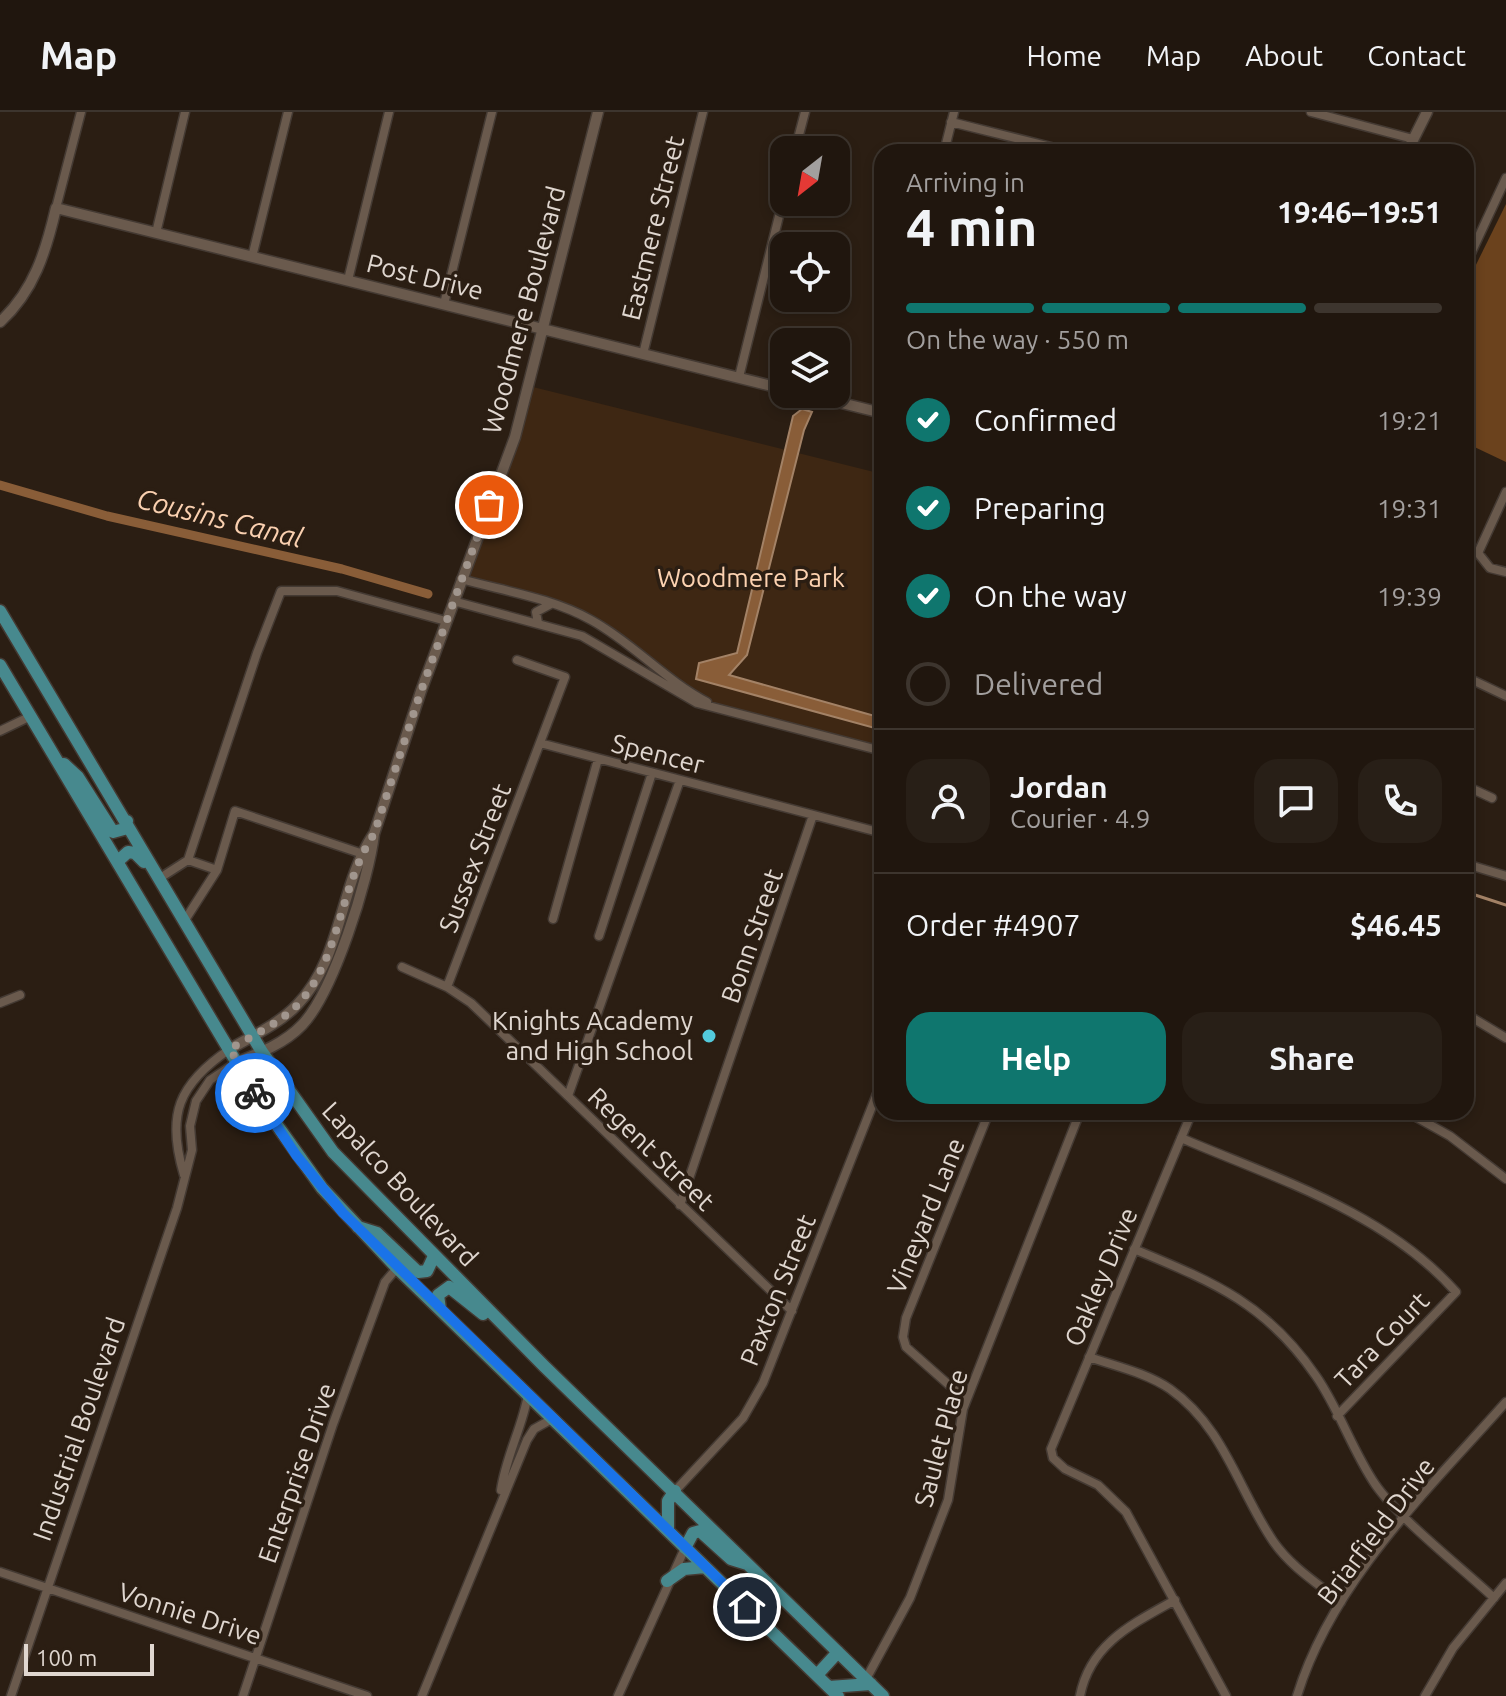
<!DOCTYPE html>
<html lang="en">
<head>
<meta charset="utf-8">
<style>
	:root { --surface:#20160e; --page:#281f17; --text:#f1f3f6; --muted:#a29f9e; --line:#3d352e; --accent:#0f766e }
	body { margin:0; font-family:Ubuntu,sans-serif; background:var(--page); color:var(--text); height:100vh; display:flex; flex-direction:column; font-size:30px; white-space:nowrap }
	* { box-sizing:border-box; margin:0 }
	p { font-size:26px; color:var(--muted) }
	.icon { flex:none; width:44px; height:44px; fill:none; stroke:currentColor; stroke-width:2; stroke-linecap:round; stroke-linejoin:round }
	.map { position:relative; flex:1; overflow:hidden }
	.details { position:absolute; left:874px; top:32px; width:600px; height:976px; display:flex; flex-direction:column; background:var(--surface); border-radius:24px; box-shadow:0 4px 12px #0003,0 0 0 2px var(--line) }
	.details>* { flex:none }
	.needle { width:52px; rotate:211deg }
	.controls { position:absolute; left:770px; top:24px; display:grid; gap:16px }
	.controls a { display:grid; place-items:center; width:80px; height:80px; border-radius:16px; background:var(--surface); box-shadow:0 4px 12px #0003,0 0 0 2px var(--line); font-size:40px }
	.scale { position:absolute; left:24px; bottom:20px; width:130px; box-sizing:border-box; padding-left:8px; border:4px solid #e0d7d0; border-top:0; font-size:22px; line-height:28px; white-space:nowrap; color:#e0d7d0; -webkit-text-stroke:6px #2b1e13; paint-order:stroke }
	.pin { position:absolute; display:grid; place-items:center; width:68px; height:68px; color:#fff; margin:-34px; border:4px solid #fff; border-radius:50%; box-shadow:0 2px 8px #0007 }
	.courier { position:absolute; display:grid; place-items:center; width:80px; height:80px; margin:-40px; border:6px solid #1a73e8; border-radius:50%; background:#fff; color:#222; box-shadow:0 2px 10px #0007 }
	.overview em { font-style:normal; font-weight:700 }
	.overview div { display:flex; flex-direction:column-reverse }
	.overview { display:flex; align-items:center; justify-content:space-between; height:136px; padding:0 32px }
	h1 { font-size:52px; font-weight:700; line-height:60px }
	.bar { display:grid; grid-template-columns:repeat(4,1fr); gap:12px 8px; align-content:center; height:96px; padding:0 32px }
	.bar i { height:10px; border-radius:6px; background:var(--line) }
	.bar .current { background:var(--accent) }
	.bar p { grid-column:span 4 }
	.line { display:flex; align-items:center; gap:20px; padding:0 32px; border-top:2px solid var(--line) }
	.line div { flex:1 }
	.round { display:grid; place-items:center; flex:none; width:84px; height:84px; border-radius:24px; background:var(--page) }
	ol { padding:0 32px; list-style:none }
	li { display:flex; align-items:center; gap:24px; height:88px }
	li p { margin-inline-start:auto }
	li .icon { padding:8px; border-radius:50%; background:var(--accent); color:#fff; stroke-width:4 }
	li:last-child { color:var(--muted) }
	li i { width:44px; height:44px; border:4px solid var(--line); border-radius:50% }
	.cta { display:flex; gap:16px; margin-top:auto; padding:16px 32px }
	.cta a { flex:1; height:92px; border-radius:24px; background:var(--accent); color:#fff; font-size:32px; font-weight:700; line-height:92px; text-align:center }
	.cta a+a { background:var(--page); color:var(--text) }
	header { display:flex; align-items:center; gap:48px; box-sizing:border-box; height:112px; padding:0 40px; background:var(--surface); border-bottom:2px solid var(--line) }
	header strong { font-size:38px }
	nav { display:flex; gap:44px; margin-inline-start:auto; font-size:28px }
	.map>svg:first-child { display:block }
	.green { fill:#3e2713 }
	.forest { fill:#6b421d }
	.water { fill:#895d38; stroke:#a38266; stroke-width:2 }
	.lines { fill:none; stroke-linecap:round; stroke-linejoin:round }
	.stream { stroke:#a38266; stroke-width:3 }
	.canal { stroke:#895d38; stroke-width:9 }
	.minor-casing { stroke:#443a33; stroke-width:11 }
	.tertiary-casing { stroke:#443a33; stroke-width:13 }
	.primary-casing { stroke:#443a33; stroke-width:15 }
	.minor { stroke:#6a5a4d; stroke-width:8 }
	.tertiary { stroke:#6a5a4d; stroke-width:10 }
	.primary { stroke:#47898e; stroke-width:12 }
	.done { stroke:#a1968e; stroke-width:8; stroke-dasharray:0 14.4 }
	.route { stroke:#1a73e8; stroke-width:10 }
	.poi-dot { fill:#53cadc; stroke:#2b1e13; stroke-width:3 }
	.labels { text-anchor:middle; stroke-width:7; stroke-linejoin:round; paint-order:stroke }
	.street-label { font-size:26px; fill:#e0d7d0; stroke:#2b1e13 }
	.park-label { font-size:26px; fill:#fcd2b1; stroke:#2b1e13 }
	.poi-label { font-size:26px; fill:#e0d7d0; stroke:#2b1e13; text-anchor:end }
	.water-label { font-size:28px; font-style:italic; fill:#fad0b0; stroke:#2b1e13 }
</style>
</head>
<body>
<header>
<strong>Map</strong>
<nav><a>Home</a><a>Map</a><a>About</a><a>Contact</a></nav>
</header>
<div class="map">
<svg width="1506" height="1584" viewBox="0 0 1506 1584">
	<rect width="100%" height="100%" fill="#2b1e13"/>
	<path class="green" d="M529 274 882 362V639L719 596 575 500 461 467Z"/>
	<path class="forest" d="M1506 92V350L1466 331V173Z"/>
	<path class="water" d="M802 297 812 300 804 318 747 543 729 563 882 606V618L696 567 699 551 737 541 793 304Z"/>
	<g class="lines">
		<path class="stream" d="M1466 780 1506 793"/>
		<path class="canal" d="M0 373 107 404 342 457 428 482"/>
		<g class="minor-casing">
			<path id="minor" d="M1311 0 1413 27
				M951 10 1071 40
				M795 38 805 0
				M944 40 954 0
				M56 96 81 0
				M156 121 185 0
				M252 145 288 0
				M1466 152 1506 66
				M348 168 389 0
				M444 192 492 0
				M643 242 703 0
				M739 265 784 84
				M1506 380 1478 441 1490 456 1506 460
				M461 467C504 479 552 486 591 508 633 531 665 568 707 590
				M453 489 582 524 697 591 882 639
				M538 511 536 500 551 492
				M1466 565 1506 584
				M0 619 31 604
				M540 631 882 721
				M1466 674 1492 686
				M1466 752 1506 764
				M217 758 188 748 257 541 281 479H337L446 509
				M160 766 188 748
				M553 807 598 647
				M185 808 217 758 235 699 366 743
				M599 824 652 661
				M402 855 447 875 471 891 792 1199
				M447 875 565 565 517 548
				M0 891 20 883
				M1466 902 1506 926
				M568 984 680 668
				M1192 1000 1051 1337 1053 1346 1065 1357 1098 1373 1126 1400 1226 1584
				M1407 1000 1450 1024 1506 1067
				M1181 1026C1277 1067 1385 1100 1456 1180L1337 1304
				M184 1063C166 1003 178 972 230 937
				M680 1093 813 703
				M1134 1137C1213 1170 1266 1191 1316 1264 1339 1297 1352 1338 1375 1372 1399 1407 1461 1455 1494 1486
				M1089 1245C1115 1254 1147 1261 1170 1277 1224 1315 1238 1377 1273 1429 1291 1455 1317 1471 1341 1490
				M966 1288 906 1235 903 1225 906 1206 989 1000
				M501 1378C506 1344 522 1316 528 1283
				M675 1379 743 1306 763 1271 882 969
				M0 1460 367 1584
				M866 1567 910 1486 948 1388 963 1297 1080 1000
				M11 1584 177 1096 192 1038 190 1014 196 989 210 968 237 950
				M243 1584 333 1312 385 1170 397 1156
				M422 1584 527 1328 534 1317 552 1307
				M618 1584 685 1436
				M1080 1584C1090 1532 1132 1512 1175 1488
				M1297 1584C1332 1469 1428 1378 1506 1290
				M1425 1584 1453 1536 1506 1471"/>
		</g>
		<g class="tertiary-casing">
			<path id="tertiary" d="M1407 40 1427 0
				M0 210C34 179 46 139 56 96L784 277
				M805 282 882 301
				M230 937C252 924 279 912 297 893 342 847 339 775 373 723
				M237 950C260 941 285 931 302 913 333 881 369 767 374 722L421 579 515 325 598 0"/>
		</g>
		<g class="primary-casing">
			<path id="primary" d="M0 499 262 940 333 1040 544 1254 883 1584
				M0 553 259 988 322 1076 397 1156 838 1584
				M64 652 78 665 113 720 124 717 127 709
				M118 749 128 740 135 741 144 750
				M358 1115 377 1121 418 1160 427 1159 434 1144
				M440 1197 438 1183 449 1175 483 1202
				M668 1418V1389L675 1379
				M685 1436 693 1421 700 1419 731 1447 747 1452
				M667 1469 684 1457 705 1455
				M817 1563 838 1540
				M829 1575 871 1572"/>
		</g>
		<use href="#minor" class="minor"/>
		<use href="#tertiary" class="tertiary"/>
		<use href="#primary" class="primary"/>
	</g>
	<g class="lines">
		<path class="done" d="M255 981 230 937C253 923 283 910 301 889 341 842 340 773 374 722L421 579 489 393"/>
		<path class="route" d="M255 981 296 1043 343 1101 747 1495"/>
	</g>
	<circle class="poi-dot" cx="709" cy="924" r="8"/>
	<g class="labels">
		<g class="street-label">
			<text transform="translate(653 116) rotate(-76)" y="9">Eastmere Street</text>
			<text transform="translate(425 165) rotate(14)" y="9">Post Drive</text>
			<text transform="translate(524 198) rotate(-75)" y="9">Woodmere Boulevard</text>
			<text transform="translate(658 642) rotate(14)" y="9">Spencer</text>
			<text transform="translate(475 746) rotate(-69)" y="9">Sussex Street</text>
			<text transform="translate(752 824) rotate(-71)" y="9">Bonn Street</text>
			<text transform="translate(651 1037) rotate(44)" y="9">Regent Street</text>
			<text transform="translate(400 1072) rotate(47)" y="9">Lapalco Boulevard</text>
			<text transform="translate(926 1104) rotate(-68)" y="9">Vineyard Lane</text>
			<text transform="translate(1101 1165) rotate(-67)" y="9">Oakley Drive</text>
			<text transform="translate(778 1178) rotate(-68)" y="9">Paxton Street</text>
			<text transform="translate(1382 1228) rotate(-46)" y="9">Tara Court</text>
			<text transform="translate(79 1317) rotate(-71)" y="9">Industrial Boulevard</text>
			<text transform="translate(941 1326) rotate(-75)" y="9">Saulet Place</text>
			<text transform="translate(297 1361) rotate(-71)" y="9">Enterprise Drive</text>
			<text transform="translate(1376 1419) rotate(-53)" y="9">Briarfield Drive</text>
			<text transform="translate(190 1502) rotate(18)" y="9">Vonnie Drive</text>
		</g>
		<g class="park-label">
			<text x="751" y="475">Woodmere Park</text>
		</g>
		<g class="poi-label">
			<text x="693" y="918">Knights Academy<tspan x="693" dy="30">and High School</tspan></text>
		</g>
		<g class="water-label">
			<text transform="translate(220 406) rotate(14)" y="10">Cousins Canal</text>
		</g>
	</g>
</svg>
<div class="controls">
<a><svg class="needle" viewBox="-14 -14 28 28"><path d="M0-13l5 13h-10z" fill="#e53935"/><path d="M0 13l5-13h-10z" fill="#a29f9e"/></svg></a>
<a><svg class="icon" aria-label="locate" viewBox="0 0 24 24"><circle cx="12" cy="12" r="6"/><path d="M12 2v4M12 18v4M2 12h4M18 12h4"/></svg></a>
<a><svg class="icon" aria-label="layers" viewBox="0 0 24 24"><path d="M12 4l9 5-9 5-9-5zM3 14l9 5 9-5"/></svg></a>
</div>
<div class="scale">100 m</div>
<div class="pin" style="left:489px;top:393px;background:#ea580c"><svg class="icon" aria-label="bag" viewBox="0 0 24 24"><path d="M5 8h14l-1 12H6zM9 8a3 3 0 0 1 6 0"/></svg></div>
<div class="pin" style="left:747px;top:1495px;background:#1f2937"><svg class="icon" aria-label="home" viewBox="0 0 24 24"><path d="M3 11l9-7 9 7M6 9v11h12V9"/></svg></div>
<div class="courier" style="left:255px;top:981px"><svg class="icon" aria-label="bike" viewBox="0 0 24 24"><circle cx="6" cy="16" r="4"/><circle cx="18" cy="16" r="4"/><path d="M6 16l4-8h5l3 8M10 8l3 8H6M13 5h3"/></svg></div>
<section class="details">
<div class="overview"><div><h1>4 min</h1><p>Arriving in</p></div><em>19:46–19:51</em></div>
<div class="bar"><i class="current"></i><i class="current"></i><i class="current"></i><i></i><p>On the way · 550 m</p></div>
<ol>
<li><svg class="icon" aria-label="check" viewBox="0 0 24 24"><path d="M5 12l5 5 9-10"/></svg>Confirmed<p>19:21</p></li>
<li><svg class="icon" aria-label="check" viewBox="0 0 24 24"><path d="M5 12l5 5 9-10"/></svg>Preparing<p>19:31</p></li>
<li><svg class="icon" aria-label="check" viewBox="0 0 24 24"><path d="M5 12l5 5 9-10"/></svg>On the way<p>19:39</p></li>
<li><i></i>Delivered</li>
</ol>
<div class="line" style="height:144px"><a class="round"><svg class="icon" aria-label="person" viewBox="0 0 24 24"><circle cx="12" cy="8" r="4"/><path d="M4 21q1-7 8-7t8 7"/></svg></a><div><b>Jordan</b><p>Courier · 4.9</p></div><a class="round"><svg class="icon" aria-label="chat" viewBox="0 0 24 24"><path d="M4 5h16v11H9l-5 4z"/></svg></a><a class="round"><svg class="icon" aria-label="phone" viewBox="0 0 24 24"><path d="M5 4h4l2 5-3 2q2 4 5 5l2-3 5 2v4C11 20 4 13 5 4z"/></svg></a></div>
<div class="line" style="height:104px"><div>Order #4907</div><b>$46.45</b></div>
<div class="cta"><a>Help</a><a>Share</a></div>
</section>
</div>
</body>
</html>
